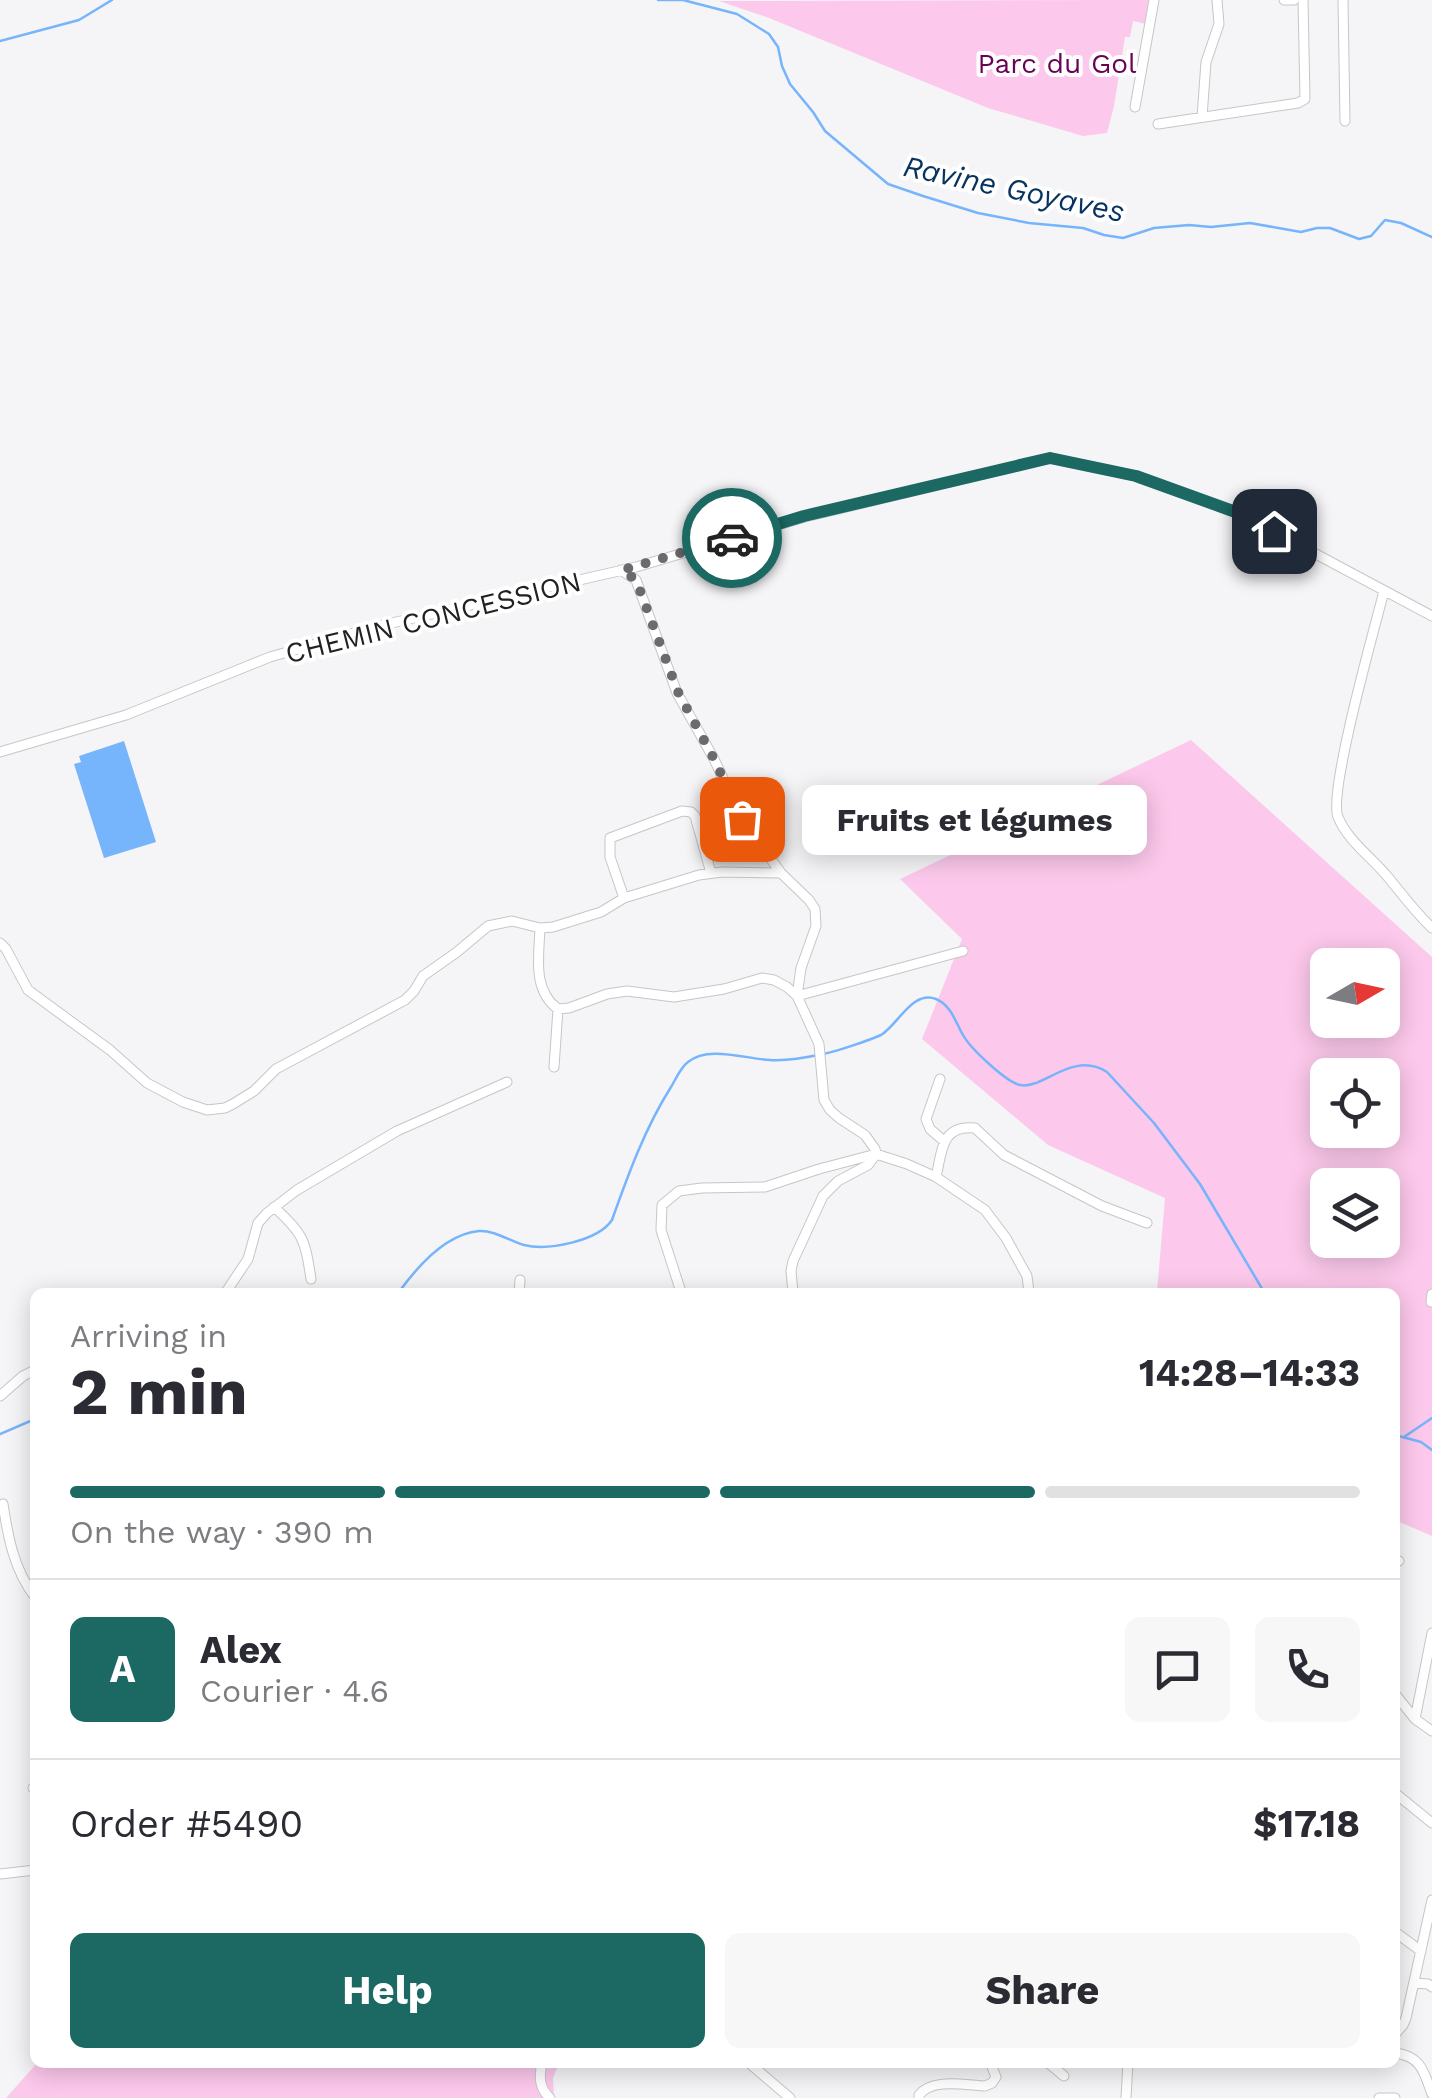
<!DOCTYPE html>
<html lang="en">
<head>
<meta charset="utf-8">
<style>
	:root { --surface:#fff; --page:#f7f7f7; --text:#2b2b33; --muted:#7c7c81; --line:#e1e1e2; --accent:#1c6863 }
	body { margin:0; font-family:"Work Sans",sans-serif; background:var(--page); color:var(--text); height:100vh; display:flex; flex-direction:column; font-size:38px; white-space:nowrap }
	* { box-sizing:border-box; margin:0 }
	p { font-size:32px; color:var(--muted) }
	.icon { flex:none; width:55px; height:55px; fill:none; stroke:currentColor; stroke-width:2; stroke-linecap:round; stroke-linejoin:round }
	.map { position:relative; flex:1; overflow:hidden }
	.sheet { position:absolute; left:30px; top:1288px; width:1370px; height:780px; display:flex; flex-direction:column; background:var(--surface); border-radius:15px; box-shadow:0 5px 25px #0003 }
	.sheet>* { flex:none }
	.needle { width:65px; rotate:81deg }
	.tools { position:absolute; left:1310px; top:948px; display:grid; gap:20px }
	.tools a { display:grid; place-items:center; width:90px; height:90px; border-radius:15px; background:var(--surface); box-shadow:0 5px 25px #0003; font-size:50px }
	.pin { position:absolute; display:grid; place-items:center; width:85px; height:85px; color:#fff; margin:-42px; border-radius:20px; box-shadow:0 5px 15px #0006 }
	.courier { position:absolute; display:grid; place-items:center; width:100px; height:100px; margin:-50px; border:8px solid #1c6863; border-radius:50%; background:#fff; color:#222; box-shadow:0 2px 12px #0007 }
	.bubble { position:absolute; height:70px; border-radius:15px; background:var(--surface); box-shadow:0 5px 25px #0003; font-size:32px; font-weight:700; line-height:70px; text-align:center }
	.summary em { font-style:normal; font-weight:700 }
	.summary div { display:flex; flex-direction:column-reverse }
	.summary { display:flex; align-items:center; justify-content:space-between; height:170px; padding:0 40px }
	h1 { font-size:65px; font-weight:700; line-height:75px }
	.bar { display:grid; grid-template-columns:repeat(4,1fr); gap:15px 10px; align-content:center; height:120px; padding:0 40px }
	.bar i { height:12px; border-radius:8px; background:var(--line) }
	.bar .on { background:var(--accent) }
	.bar p { grid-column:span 4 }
	.line { display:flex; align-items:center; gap:25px; padding:0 40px; border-top:2px solid var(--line) }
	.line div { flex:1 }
	.round { display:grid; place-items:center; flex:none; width:105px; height:105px; border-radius:15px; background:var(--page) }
	.cta { display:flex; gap:20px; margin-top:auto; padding:20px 40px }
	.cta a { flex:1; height:115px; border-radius:15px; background:var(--accent); color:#fff; font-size:40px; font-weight:700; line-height:115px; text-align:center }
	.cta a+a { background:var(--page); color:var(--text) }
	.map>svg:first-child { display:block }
	.green { fill:#fcc8eb; fill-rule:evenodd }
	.water { fill:#76b4fb }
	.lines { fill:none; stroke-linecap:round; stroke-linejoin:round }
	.stream { stroke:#76b4fb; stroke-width:2.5 }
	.street-casing { stroke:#c6c6c9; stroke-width:11 }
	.street { stroke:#fff; stroke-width:9 }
	.done { stroke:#6b6b6d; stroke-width:10; stroke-dasharray:0 18 }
	.route { stroke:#1c6863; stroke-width:12 }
	.labels { text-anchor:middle; stroke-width:8; stroke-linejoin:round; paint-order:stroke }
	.park-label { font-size:28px; fill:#690255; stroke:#fff }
	.street-label { font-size:28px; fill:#212122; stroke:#fff }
	.water-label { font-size:30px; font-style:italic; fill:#06335f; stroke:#fff }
</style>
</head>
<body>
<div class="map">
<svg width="1432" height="2098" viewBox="0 0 1432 2098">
	<rect width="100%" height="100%" fill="#f5f5f8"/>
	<path class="green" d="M1148 0 1146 24 1133 21 1130 37H1125L1114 106 1107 133 1083 136 988 108 769 18 719 1Z
		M1191 740 1432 957V1536L1395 1520V1292H1157L1165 1198 1048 1145 922 1039 962 939 900 879ZM1328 965H1382V1020H1328ZM1328 1075H1382V1130H1328ZM1328 1185H1382V1240H1328Z
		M37 2063H559L553 2078 554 2098H6Z"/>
	<path class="water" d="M124 741 156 842 104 858 74 764 81 762 79 756Z"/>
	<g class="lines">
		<path class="stream" d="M658 0H683L737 14 769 34 778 47 782 66 790 84 813 112 825 131 888 184 923 196 978 213 1029 223 1083 228 1104 235 1123 238 1154 228 1189 225 1211 227 1250 223 1301 232 1317 228H1330L1359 239 1371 236 1385 220 1401 223 1432 237
			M0 41 79 20 112 0
			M399 1292C417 1267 445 1234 479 1231 494 1230 510 1241 524 1245 548 1251 598 1241 612 1220 628 1175 645 1128 671 1087 676 1079 680 1068 688 1062 708 1045 746 1059 770 1060 784 1061 809 1057 823 1054 835 1052 870 1040 881 1035 898 1025 912 990 936 999 951 1005 956 1023 963 1035 970 1048 1006 1082 1020 1085 1043 1090 1072 1050 1107 1072L1154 1123 1200 1184 1264 1292
			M0 1434 35 1419
			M1395 1435 1421 1442 1432 1450
			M1404 1437 1432 1418"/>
		<g class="street-casing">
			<path id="street" d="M1284 0H1294
				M1343 0 1345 121
				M1135 107 1154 0
				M1202 117 1206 62 1219 24 1217 0
				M1158 124 1298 103 1305 99 1303 0
				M621 570 636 580 677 693 714 759 742 819 781 873 809 900 815 909 816 926 801 968 797 996 819 1044 824 1100 830 1110 839 1118 865 1135 875 1149 876 1154 868 1165 838 1181 823 1196 793 1261 791 1271 793 1292
				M1384 591C1375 627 1328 792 1338 817 1348 841 1371 857 1387 876 1402 894 1415 912 1432 928
				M0 752 126 715 270 657 379 626 636 567 805 517 1050 458 1136 476 1241 514 1432 616
				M624 898 610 857V838L682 811 691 812 695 816 711 873
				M540 928C539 956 532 990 558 1009L569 1008 607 994 627 991 674 997 724 989 762 978 774 980 787 987 797 996 963 951
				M0 943 6 949 28 990 110 1050 147 1083 183 1102 207 1110 225 1108 233 1104 254 1091 276 1069 405 1000 414 991 423 976 457 952 488 926 512 921 540 928 553 927 601 912 624 898 699 875 722 872 781 873
				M554 1067 558 1009
				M940 1079 926 1119 930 1129 944 1141
				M936 1177C942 1152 941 1124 975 1128L1004 1155 1102 1206 1147 1223
				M274 1207C304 1234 305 1240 311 1279
				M226 1292 248 1259 258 1223 267 1213 297 1190 397 1131 507 1082
				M519 1292 520 1280
				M681 1292 661 1230 662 1205 679 1191 702 1188 765 1187 819 1169 876 1154 907 1164 936 1177 985 1210 1006 1238 1027 1276 1029 1292
				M1431 1302 1432 1294
				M0 1396 23 1376 35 1370
				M3 1504C8 1537 14 1570 35 1597
				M1395 1562 1399 1561
				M1395 1694 1415 1719 1432 1731
				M1415 1719 1432 1633
				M33 1788 35 1787
				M1395 1793 1432 1823
				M0 1874 35 1870
				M1395 1932 1421 1951
				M1414 1983 1428 1984 1432 1987
				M1395 2034 1403 2025 1406 2018 1432 1900
				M1395 2053C1421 2056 1424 2072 1432 2094
				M542 2062C539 2077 539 2088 550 2098
				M748 2062 790 2098
				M1047 2062 1064 2076
				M919 2098V2095C932 2078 964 2085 985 2086L992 2083 996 2077 990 2062
				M1126 2098 1128 2062
				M1379 2098H1395"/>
		</g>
		<use href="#street" class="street"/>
	</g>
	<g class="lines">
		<path class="done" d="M732 538 622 570 636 580 678 692 714 759 742 819"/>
		<path class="route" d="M732 538 804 516 1050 458 1136 476 1241 514 1274 531"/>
	</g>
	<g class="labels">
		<g class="park-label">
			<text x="1057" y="73">Parc du Gol</text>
		</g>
		<g class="street-label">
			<text transform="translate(433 617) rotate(-14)" y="10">CHEMIN CONCESSION</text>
		</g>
		<g class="water-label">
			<text transform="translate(1014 189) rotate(12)" y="10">Ravine Goyaves</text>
		</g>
	</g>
</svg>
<div class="tools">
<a><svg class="needle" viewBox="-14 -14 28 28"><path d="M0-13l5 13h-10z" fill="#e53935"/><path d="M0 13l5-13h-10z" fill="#7c7c81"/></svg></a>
<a><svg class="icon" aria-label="locate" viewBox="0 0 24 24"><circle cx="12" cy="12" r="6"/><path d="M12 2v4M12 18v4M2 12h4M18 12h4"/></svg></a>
<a><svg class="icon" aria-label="layers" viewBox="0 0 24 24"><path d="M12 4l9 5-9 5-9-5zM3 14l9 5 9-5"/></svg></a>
</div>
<div class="pin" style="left:742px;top:819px;background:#ea580c"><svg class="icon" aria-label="bag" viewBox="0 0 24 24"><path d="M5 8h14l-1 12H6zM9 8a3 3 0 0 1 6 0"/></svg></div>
<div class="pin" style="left:1274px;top:531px;background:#1f2937"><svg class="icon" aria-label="home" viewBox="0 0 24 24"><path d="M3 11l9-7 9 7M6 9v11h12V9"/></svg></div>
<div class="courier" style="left:732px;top:538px"><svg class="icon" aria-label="car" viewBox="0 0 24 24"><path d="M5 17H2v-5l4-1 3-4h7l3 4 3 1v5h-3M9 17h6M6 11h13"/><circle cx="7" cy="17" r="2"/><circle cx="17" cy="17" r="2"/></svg></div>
<div class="bubble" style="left:802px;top:785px;width:345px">Fruits et légumes</div>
<section class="sheet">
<div class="summary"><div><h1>2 min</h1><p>Arriving in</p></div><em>14:28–14:33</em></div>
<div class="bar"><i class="on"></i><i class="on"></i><i class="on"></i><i></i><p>On the way · 390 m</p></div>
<div class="line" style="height:180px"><b class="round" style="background:var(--accent);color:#fff">A</b><div><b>Alex</b><p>Courier · 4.6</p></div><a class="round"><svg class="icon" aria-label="chat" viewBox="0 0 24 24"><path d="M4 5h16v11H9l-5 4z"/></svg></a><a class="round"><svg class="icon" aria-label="phone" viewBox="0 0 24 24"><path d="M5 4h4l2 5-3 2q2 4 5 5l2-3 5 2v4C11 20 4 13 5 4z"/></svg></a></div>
<div class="line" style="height:130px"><div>Order #5490</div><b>$17.18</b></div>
<div class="cta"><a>Help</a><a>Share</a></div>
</section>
</div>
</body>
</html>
